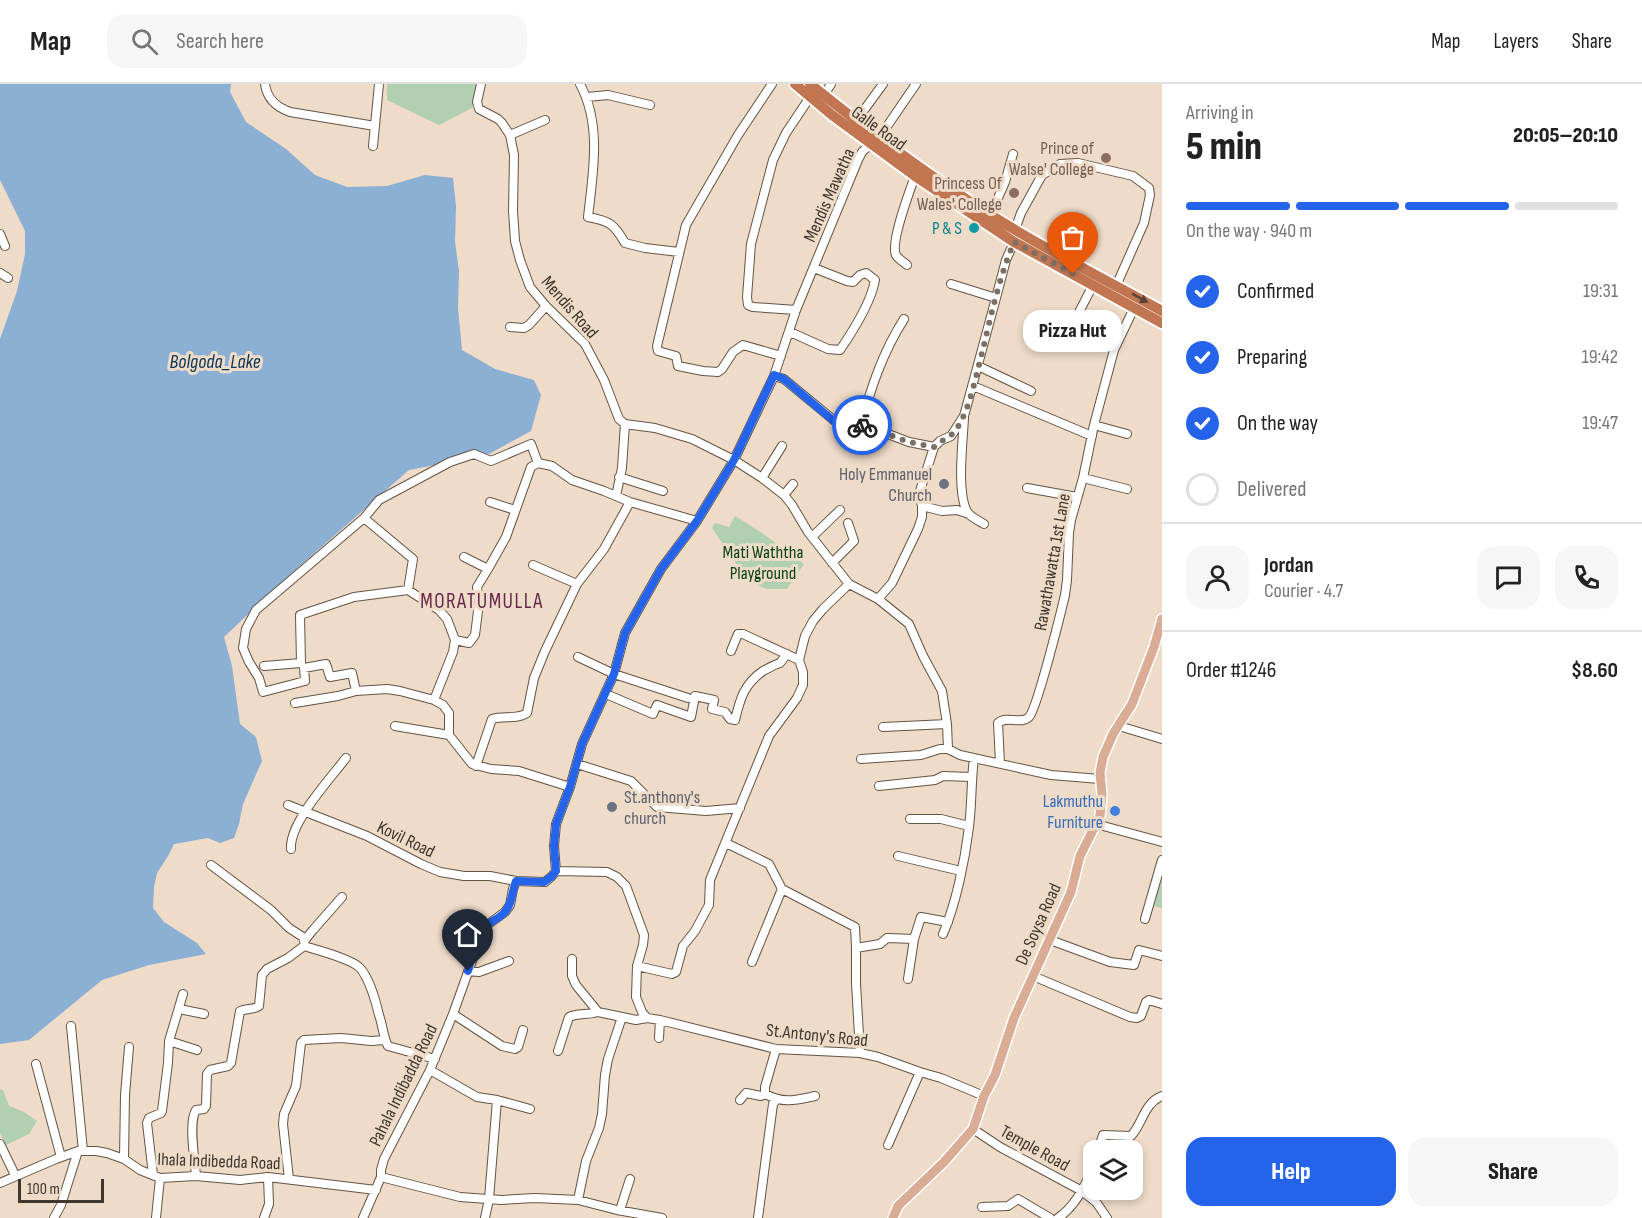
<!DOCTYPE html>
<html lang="en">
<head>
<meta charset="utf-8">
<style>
	:root { --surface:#fff; --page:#f6f6f6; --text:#222; --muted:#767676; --line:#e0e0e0; --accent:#2563eb }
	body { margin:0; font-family:"Sofia Sans Condensed",sans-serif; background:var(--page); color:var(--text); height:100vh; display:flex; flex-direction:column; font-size:22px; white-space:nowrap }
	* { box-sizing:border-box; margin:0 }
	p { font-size:20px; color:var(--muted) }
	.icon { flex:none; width:33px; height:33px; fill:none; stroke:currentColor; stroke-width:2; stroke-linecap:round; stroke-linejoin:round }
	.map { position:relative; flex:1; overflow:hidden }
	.sheet { display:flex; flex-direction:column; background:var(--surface); width:480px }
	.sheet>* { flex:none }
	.buttons { position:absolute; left:1083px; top:1056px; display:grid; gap:12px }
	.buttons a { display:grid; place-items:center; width:60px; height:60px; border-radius:12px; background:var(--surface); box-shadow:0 3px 9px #0003; font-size:30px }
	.scale { position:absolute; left:18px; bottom:15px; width:86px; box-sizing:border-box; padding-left:6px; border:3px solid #3e362f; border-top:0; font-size:16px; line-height:21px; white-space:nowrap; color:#3e362f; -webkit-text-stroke:4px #eedbc8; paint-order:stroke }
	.pin { position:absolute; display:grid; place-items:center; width:51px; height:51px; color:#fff; margin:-62px -26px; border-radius:50% 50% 50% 0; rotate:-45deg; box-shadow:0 0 6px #0007 }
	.pin .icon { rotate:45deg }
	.courier { position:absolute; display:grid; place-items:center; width:60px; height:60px; margin:-30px; border:4px solid #2563eb; border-radius:50%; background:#fff; color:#222; box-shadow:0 2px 8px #0007 }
	.bubble { position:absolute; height:42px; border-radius:18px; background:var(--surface); box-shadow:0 3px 9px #0003; font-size:20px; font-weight:800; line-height:42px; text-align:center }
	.overview em { font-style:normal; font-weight:800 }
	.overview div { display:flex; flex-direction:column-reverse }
	.overview { display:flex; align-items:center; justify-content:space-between; height:102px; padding:0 24px }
	h1 { font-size:39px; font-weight:800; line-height:45px }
	.bar { display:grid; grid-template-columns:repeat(4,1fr); gap:9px 6px; align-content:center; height:72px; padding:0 24px }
	.bar i { height:8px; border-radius:4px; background:var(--line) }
	.bar .on { background:var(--accent) }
	.bar p { grid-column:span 4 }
	.line { display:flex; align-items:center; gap:15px; padding:0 24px; border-top:2px solid var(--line) }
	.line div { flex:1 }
	.round { display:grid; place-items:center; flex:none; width:63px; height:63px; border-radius:18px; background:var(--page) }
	ol { padding:0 24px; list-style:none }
	li { display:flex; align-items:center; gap:18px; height:66px }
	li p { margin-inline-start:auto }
	li .icon { padding:6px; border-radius:50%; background:var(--accent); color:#fff; stroke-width:4 }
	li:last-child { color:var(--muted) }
	li i { width:33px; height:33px; border:3px solid var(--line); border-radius:50% }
	.cta { display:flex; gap:12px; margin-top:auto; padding:12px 24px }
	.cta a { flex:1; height:69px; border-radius:18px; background:var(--accent); color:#fff; font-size:24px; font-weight:800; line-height:69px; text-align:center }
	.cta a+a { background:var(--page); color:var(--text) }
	header { display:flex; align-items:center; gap:36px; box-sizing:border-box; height:84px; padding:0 30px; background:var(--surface); border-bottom:2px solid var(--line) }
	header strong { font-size:28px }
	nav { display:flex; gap:33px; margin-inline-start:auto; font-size:21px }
	.search { width:420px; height:54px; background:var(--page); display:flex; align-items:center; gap:15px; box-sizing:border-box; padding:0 21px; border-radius:18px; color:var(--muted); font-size:22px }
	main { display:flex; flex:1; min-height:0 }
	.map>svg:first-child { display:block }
	.green { fill:#b1cfb1 }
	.water { fill:#8cafd4 }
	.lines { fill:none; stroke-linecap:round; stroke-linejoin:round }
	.minor-casing { stroke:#645443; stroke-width:10 }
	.major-casing { stroke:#fff; stroke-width:12 }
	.highway-casing { stroke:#fff; stroke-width:14 }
	.minor { stroke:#fff; stroke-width:8 }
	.major { stroke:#daac96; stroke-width:9 }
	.highway { stroke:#c17550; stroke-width:10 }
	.oneway { fill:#584336 }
	.done { stroke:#7c7065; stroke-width:6; stroke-dasharray:0 10.8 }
	.route { stroke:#2563eb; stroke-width:8 }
	.education-dot { fill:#8d6e63; stroke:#eedbc8; stroke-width:2 }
	.culture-dot { fill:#0f9aa8; stroke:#eedbc8; stroke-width:2 }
	.worship-dot { fill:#6b7280; stroke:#eedbc8; stroke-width:2 }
	.shop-dot { fill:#3f7fe0; stroke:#eedbc8; stroke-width:2 }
	.labels { text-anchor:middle; stroke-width:6; stroke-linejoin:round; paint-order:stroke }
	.street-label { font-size:18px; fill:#3e362f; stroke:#eedbc8 }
	.education-label { font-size:18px; fill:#785e54; stroke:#eedbc8; text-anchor:end }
	.culture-label { font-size:18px; fill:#0d838f; stroke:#eedbc8; text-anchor:end }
	.worship-label { font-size:18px; fill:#5b616d; stroke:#eedbc8; text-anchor:end }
	.park-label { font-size:18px; fill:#094212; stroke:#eedbc8 }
	.shop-label { font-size:18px; fill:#366cbe; stroke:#eedbc8; text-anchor:end }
	.water-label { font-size:20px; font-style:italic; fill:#0d3458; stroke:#eedbc8 }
	.quarter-label { font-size:21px; letter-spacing:1.5px; fill:#65274c; stroke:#eedbc8 }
</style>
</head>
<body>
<header>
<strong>Map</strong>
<div class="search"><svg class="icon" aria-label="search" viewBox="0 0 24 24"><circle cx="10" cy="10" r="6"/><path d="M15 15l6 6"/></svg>Search here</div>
<nav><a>Map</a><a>Layers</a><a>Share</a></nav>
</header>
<main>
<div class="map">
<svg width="1162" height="1134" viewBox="0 0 1162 1134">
	<rect width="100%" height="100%" fill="#eedbc8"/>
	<path class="green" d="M387 0H476L472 24 439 41 387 16Z
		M735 432 762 449 804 480 787 505H767L748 497 712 444 715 439 729 443Z
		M1162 792V824L1153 822Z
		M0 1005 3 1006 9 1022 24 1028 37 1037 29 1050 6 1061 0 1049Z"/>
	<path class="water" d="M0 0H231L230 8 246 38 286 65 315 91 347 103 387 102 425 91 453 94 456 122 455 158 459 187 458 224 462 266 495 285 534 296 541 311 531 347 487 371 409 386 293 488 224 553 232 582 240 640 256 653 262 677 243 720 239 740 234 754 220 759 208 754 174 760 168 772 157 789 154 803 153 824 164 838 197 859 206 870 149 881 102 896 29 956 0 960V255L17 207 25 170V147L0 96Z"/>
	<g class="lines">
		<g class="minor-casing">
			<path id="minor" d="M265 0C267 15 276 23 290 28L375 42
				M481 0 477 18 479 25 498 35 502 39 510 51 514 71 513 127 515 157 520 176 530 203 546 222 585 260 604 296 619 335 625 340 655 344 692 355 734 376 762 394 784 411 792 421 808 448 849 500 878 515 909 540 923 572 942 607 947 640 883 643
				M580 0C602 41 593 88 588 133 610 137 614 140 625 159L645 164 679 168
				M772 0 738 51 686 141 657 262 658 267 676 272 678 282 703 287 718 288 722 285 733 268 743 261 781 272
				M824 11 831 0
				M587 13 608 11 650 21
				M856 37 883 0
				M510 51 545 36
				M879 54 916 0
				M373 62 379 0
				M991 130 1005 98 1013 70
				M0 150 5 162
				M907 181C904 178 898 175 896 171 890 159 910 106 915 92
				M0 189 8 194
				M951 200 996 214
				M796 226 753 223 748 221 747 213 751 160 773 76 786 49 810 13
				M510 243 524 244 529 241 546 222
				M790 248 828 265 840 266C853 247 871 219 875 196L866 189 860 191 853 198 847 197 814 184
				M1062 261 1093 201
				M978 282 1031 307
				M774 292 784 295 790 300 842 343 853 348 861 341 867 342 909 358 934 363
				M973 302 1092 352
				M964 334C963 356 956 411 968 429 971 433 979 437 984 440
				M861 341C871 303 883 268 904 235
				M1094 341 1127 350
				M619 393 663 407
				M762 394 782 362
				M1083 394 1127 405
				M1027 404 1077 413
				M784 411 793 400
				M616 412 622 384 625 340
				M490 418 515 426
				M922 422 942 427 957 426 969 430
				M364 434 413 475 408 506
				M812 453 840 426
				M464 473 488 485 506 453 531 383 538 379 552 382 572 396 604 407 630 418 697 437
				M832 479 854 457 848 439
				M533 481 577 500
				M878 515 892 499 918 445 922 433V422L919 410 934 363 940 357 951 352 964 332 996 214 1006 176 1014 158 1015 146 1021 129 1042 91 1060 80 1078 79 1133 92 1149 104 1150 111 1144 139 1116 202
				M455 556 469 559 475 551 479 519 477 503 488 485
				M731 567 738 550H743L799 576
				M578 573 614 590 688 614
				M264 582 301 579 300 531 354 513 408 506 439 526 447 535 455 556 453 568 434 616
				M356 607 352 589 330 593 326 580 304 584 305 597 263 608 259 594 249 578 243 564 246 545 256 526 364 434 379 416 450 378 474 370 491 377 531 360 538 379
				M606 610 653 630 657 621 691 633 695 612 714 616 712 625 725 628 730 635 735 636C740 615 744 600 763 587 769 584 773 581 780 579L787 570
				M295 619 338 612 356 607 387 605 400 607 434 616 443 621 449 629V651L472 680 491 685 519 687 570 703
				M947 640 948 665
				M395 642 449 651
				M1119 642 1162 655
				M861 675 921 671 940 665H948L960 671 1051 691 1100 695
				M1000 679 998 639C1007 631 1021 641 1029 633 1037 625 1061 528 1065 511L1067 496 1069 449 1071 436 1083 394 1094 341 1114 266 1134 224
				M577 680 631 697 657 723 706 727 740 724
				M476 682 492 635C503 631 517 636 527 629L534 594 545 567 577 500 604 465 630 418
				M879 702 935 696 943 692 972 693
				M288 721 367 752 421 780 440 788 464 792H490L516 797 545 798 552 792 556 787
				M910 735H941L969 742
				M1096 740 1162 758
				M726 759 769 780 782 805 855 843 856 864 880 860 887 854 914 855
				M291 765C289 739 330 695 346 674
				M898 772 961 787
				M211 781 271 826 289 844 306 855
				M556 787 554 762 556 740 570 703 582 660 614 590 625 549 661 485 697 437 734 376 774 292 796 226 858 76 862 68 874 57
				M556 787 607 788 617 793 626 802 644 851 643 861 637 882 636 913 642 928 647 934 660 936
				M1145 835 1162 776
				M943 850C956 820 965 776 969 743 972 720 971 697 974 674
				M1050 856 1110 878 1134 881 1139 866 1162 872
				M304 857 313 846 342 813
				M856 864V899L860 969
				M572 875V892L576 901 598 928 622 933
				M752 878 782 805
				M637 882 672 890 676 888 683 862 695 847 709 821 710 796 769 652 797 614 803 601V588L799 576 805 552 813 537 823 525 849 500
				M468 887 479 888 509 877
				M1033 892 1130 933 1137 934 1141 932 1146 918 1149 916 1162 920
				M908 895 914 855 921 833 948 838
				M179 925 204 930
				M453 930 502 962 515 965 518 963 523 946
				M71 942 83 1067
				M659 954 660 936 776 965 860 969 878 973 920 988 941 994 984 1012
				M169 957 197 966
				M558 967 569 933C577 929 588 931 598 928
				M36 980 61 1073
				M430 986 477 1013 497 1016 530 1025
				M765 1010V1003L776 965
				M740 1016 746 1009 761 1012 765 1010C784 1020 796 1016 815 1012
				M973 1045 1000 1063 1082 1107 1096 1118 1107 1134
				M0 1060 15 1091
				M888 1061 920 988
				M1098 1066 1103 1051 1131 1052C1143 1039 1144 1019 1162 1012
				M124 1075 125 1011 129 963
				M153 1091 147 1039 149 1034 161 1029 162 1027 168 979 169 957 183 910
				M196 1092C195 1077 188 1038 196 1026L204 1025 206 1022 207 990 210 986 228 982 231 979 240 927C247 924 253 926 259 922L262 891 267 885 288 874 304 862C317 866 352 875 360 884 369 894 376 918 379 931 383 942 383 953 388 962L435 975
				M381 1093 460 1113 501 1116 535 1114 578 1116 617 1126 662 1134
				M289 1095 283 1040 284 1030 296 1002 301 959 304 956 341 954 371 957 385 956
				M0 1099 56 1075 78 1067H96L107 1069 124 1075 140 1086 160 1094 196 1092 240 1096 268 1093 376 1106
				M578 1116 586 1077 599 1044 602 1030 605 991 608 975 622 933 636 936 647 934
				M982 1123 1008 1122 1018 1115 1050 1134
				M620 1126 630 1095
				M54 1134 61 1121 78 1067
				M156 1134 160 1094
				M264 1134 269 1120 268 1093
				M363 1134 381 1093V1086L384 1075 430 986 453 930 472 877 475 853 479 847 505 828 510 821 513 805 516 797
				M485 1134 489 1115 497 1016
				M758 1134 773 1020 776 1016
				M1058 1134C1076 1122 1084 1102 1094 1083"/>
		</g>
		<g class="major-casing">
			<path id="major" d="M893 1134 898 1122 944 1078 973 1045 984 1012 995 991 1014 934 1071 808 1080 772 1100 732 1102 710 1100 689 1103 673 1113 650 1132 620 1154 563 1162 535"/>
		</g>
		<g class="highway-casing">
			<path id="highway" d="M795 0 832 31 915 92 1014 158 1162 239
				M810 0C877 54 947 106 1022 150 1068 177 1115 201 1162 227"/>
		</g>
		<use href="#minor" class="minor"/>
		<use href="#major" class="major"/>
		<use href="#highway" class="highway"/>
	</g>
	<defs><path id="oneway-solid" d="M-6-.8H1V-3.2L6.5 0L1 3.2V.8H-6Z" transform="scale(1.5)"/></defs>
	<use class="oneway" href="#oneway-solid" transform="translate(1140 214) rotate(29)"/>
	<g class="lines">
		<path class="done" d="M862 341 909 358 934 363C941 356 950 354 956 346 969 326 974 300 980 277 990 237 998 196 1014 158L1073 190"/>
		<path class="route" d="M468 887C472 876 471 864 475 854 479 842 496 837 504 829 512 821 512 808 516 797L544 798 552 792 556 787 554 762 556 740 570 703 582 660 614 590 625 549 661 485 697 437 734 376 774 291 784 295 790 300 842 344 853 348 862 341"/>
	</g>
	<g class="education-dot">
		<circle cx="1106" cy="74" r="6"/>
		<circle cx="1014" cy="109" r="6"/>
	</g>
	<circle class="culture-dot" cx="974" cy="144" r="6"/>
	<g class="worship-dot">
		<circle cx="944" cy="400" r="6"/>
		<circle cx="612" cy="723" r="6"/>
	</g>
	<circle class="shop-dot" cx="1115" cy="727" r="6"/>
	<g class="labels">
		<g class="street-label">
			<text transform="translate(879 44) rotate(36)" y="6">Galle Road</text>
			<text transform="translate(829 111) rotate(-66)" y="6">Mendis Mawatha</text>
			<text transform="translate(570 223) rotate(49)" y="6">Mendis Road</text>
			<text transform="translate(1052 478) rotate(-80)" y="6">Rawathawatta 1st Lane</text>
			<text transform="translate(406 755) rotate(26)" y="6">Kovil Road</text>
			<text transform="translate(1038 840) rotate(-66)" y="6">De Soysa Road</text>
			<text transform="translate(817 951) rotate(6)" y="6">St.Antony's Road</text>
			<text transform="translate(403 1001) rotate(-64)" y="6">Pahala Indibadda Road</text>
			<text transform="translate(1035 1064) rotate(29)" y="6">Temple Road</text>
			<text transform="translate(219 1077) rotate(2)" y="6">Ihala Indibedda Road</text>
		</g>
		<g class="education-label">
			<text x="1094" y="70">Prince of<tspan x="1094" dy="21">Walse' College</tspan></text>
			<text x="1002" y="105">Princess Of<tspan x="1002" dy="21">Wales' College</tspan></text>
		</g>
		<g class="culture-label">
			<text x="962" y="150">P &amp; S</text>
		</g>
		<g class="worship-label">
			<text x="932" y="396">Holy Emmanuel<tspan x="932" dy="21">Church</tspan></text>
			<text x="624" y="719" text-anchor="start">St.anthony's<tspan x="624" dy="21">church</tspan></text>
		</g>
		<g class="park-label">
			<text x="763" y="474">Mati Waththa<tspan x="763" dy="21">Playground</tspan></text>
		</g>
		<g class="shop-label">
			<text x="1103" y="723">Lakmuthu<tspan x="1103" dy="21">Furniture</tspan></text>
		</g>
		<g class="water-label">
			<text x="215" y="284">Bolgoda_Lake</text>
		</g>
		<g class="quarter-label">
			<text x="482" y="524">MORATUMULLA</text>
		</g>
	</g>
</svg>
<div class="buttons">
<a><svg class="icon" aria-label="layers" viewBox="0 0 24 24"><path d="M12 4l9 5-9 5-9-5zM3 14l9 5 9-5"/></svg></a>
</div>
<div class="scale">100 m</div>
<div class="pin" style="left:1073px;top:190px;background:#ea580c"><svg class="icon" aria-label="bag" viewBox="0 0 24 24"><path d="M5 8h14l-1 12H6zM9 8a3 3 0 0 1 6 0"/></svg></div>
<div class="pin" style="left:468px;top:887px;background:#1f2937"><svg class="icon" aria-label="home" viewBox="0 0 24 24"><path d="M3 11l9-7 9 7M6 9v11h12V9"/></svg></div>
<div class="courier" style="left:862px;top:341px"><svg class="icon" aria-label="bike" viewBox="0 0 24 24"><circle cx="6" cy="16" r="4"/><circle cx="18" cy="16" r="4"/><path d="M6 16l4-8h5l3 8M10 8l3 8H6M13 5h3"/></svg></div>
<div class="bubble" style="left:1023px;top:226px;width:99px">Pizza Hut</div>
</div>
<section class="sheet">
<div class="overview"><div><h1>5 min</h1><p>Arriving in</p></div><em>20:05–20:10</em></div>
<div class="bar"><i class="on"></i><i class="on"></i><i class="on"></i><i></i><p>On the way · 940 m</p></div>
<ol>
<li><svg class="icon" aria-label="check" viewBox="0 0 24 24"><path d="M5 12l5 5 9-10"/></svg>Confirmed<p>19:31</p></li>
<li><svg class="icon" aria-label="check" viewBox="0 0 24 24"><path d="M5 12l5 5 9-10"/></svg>Preparing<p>19:42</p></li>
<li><svg class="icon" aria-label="check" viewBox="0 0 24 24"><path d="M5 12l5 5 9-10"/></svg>On the way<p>19:47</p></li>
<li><i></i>Delivered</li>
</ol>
<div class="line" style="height:108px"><a class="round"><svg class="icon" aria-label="person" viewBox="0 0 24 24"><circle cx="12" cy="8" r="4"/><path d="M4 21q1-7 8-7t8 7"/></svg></a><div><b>Jordan</b><p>Courier · 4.7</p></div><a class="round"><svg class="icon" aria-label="chat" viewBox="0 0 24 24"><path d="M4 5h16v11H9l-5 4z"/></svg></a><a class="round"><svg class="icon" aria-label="phone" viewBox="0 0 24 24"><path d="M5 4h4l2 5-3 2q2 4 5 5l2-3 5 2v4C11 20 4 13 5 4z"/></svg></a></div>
<div class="line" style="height:78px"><div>Order #1246</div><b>$8.60</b></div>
<div class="cta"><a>Help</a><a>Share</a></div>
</section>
</main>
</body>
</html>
